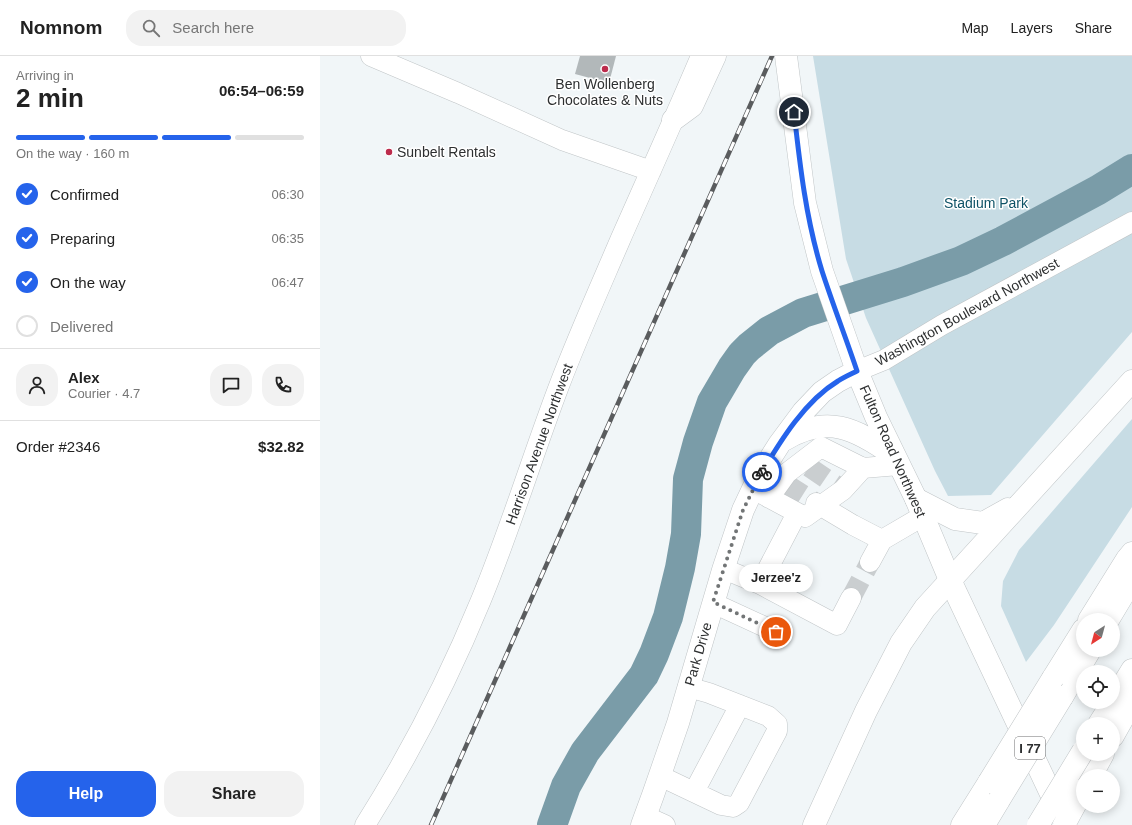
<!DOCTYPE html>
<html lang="en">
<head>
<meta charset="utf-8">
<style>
	:root { --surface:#fff; --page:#f2f2f2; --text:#222; --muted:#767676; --line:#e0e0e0; --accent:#2563eb }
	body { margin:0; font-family:Arial,sans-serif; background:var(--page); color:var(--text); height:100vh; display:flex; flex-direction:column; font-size:15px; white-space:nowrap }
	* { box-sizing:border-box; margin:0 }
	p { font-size:13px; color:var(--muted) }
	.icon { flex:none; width:22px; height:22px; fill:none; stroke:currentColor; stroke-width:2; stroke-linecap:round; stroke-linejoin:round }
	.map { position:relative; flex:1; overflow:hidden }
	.drawer { display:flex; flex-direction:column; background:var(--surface); width:320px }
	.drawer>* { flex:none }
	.needle { width:26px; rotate:216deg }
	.fabs { position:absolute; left:756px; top:557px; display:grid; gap:8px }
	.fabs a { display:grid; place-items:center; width:44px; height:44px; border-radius:50%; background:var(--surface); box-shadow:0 2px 10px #0003; font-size:20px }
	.pin { position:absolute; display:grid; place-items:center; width:34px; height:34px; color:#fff; margin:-17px; border:2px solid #fff; border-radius:50%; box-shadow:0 1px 4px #0007 }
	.courier { position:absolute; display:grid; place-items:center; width:40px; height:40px; margin:-20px; border:3px solid #2563eb; border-radius:50%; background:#fff; color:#222; box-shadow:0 1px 5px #0007 }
	.bubble { position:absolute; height:28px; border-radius:14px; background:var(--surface); box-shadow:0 2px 10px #0003; font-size:13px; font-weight:700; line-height:28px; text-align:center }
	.head em { font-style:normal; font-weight:700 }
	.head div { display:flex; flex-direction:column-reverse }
	.head { display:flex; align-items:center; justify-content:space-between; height:68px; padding:0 16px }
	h1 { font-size:26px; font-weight:700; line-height:30px }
	.bar { display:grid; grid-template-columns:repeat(4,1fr); gap:6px 4px; align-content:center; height:48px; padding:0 16px }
	.bar i { height:5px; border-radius:3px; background:var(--line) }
	.bar .selected { background:var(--accent) }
	.bar p { grid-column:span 4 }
	.line { display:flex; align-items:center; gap:10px; padding:0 16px; border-top:1px solid var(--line) }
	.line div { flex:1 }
	.round { display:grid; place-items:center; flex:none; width:42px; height:42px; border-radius:16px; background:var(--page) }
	ol { padding:0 16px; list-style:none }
	li { display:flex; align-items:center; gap:12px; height:44px }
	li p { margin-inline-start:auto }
	li .icon { padding:4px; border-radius:50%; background:var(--accent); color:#fff; stroke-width:4 }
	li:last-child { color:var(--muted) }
	li i { width:22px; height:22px; border:2px solid var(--line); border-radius:50% }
	.primary-button { display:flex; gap:8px; margin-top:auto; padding:8px 16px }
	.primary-button a { flex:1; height:46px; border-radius:16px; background:var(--accent); color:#fff; font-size:16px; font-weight:700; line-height:46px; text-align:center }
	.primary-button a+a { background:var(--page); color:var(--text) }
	header { display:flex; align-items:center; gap:24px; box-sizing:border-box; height:56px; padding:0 20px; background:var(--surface); border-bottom:1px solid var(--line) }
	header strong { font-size:19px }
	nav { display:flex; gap:22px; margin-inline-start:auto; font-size:14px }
	.search { width:280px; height:36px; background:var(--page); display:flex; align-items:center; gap:10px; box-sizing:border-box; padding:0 14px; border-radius:16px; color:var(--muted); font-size:15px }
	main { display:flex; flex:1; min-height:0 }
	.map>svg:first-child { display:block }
	.green { fill:#c7dce4 }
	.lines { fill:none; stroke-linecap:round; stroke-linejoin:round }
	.river { stroke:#7a9ca8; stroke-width:30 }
	.building { fill:#b2b8ba }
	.minor-tunnel { stroke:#caced0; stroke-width:20; stroke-dasharray:20 10; stroke-linecap:butt }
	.minor-casing { stroke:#c0c5c7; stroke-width:21 }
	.major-casing { stroke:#c0c5c7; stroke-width:23 }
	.highway-casing { stroke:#c0c5c7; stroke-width:23 }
	.minor { stroke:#fff; stroke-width:20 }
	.major { stroke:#fff; stroke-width:22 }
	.highway { stroke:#fff; stroke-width:22 }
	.rail-casing { stroke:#5a5c5e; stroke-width:4.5 }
	.rail { stroke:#fff; stroke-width:3; stroke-dasharray:9; stroke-linecap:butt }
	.highway-bridge-casing { stroke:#c0c5c7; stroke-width:23; stroke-linecap:butt }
	.highway-bridge { stroke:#fff; stroke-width:22 }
	.done { stroke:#727576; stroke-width:4; stroke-dasharray:0 7.2 }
	.route { stroke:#2563eb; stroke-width:5 }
	.poi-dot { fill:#bc2b4c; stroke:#fff; stroke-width:1.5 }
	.labels { text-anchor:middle; stroke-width:3; stroke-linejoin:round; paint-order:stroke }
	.shield { fill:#fff; stroke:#6c6d6e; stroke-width:1 }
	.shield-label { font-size:13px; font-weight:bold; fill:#2d2f30 }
	.poi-label { font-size:14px; fill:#2d2f30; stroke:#fff }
	.park-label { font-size:14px; fill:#0d5266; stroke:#fff }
	.street-label { font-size:14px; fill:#2d2f30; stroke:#fff }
</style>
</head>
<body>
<header>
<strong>Nomnom</strong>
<div class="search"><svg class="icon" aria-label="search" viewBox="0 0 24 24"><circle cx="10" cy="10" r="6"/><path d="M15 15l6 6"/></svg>Search here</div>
<nav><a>Map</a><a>Layers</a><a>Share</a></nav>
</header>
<main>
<section class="drawer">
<div class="head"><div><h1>2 min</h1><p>Arriving in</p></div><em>06:54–06:59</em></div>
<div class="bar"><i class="selected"></i><i class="selected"></i><i class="selected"></i><i></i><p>On the way · 160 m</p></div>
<ol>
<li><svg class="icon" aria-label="check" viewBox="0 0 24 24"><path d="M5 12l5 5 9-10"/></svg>Confirmed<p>06:30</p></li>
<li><svg class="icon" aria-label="check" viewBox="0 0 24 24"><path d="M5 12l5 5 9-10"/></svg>Preparing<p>06:35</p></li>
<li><svg class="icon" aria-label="check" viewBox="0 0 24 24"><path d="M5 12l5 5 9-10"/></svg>On the way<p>06:47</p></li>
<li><i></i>Delivered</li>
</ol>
<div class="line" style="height:72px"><a class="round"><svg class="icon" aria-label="person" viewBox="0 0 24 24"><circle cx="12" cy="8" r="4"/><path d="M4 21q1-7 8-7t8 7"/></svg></a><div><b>Alex</b><p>Courier · 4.7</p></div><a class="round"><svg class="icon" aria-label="chat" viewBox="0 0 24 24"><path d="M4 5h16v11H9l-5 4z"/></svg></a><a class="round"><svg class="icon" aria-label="phone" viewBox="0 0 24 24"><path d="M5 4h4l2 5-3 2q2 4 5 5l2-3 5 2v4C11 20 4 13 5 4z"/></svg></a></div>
<div class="line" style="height:52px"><div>Order #2346</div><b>$32.82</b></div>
<div class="primary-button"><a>Help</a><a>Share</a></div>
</section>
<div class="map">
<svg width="812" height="769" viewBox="0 0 812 769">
	<rect width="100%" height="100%" fill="#f1f6f8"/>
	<path class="green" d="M493 0H812V276L671 439 628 440 615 415 546 262 526 203Z
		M812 363V451L734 569 706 606 681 550 683 525 699 494Z"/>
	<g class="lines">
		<path class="river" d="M232 769 246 730 265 696 324 619 334 598 348 561 360 512 366 478 368 423 378 386 392 346 412 312 422 298 429 291 449 275 483 257 583 226 641 205 683 185 778 134 812 113"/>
	</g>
	<path class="building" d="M260 0H296L289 27 255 18Z"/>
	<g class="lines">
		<path class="minor-tunnel" d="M489 411 517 430
			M466 428 496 447
			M531 542 550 506"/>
		<g class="minor-casing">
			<path id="minor" d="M51 0 138 37 242 84 331 115
				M537 315 564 304 622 269 812 166
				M433 433 485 461 523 434 543 412 579 409
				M449 442 467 417 501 391 543 412
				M496 447 533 469 562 484 603 460
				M550 506 562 484
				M404 513 440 528 477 457
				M440 528 517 569 531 542
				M393 547 456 576
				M340 720 401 749 413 751 419 747 457 675V668L448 660 389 637 368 631
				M374 736 420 649
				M325 760 345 769
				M45 769C90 698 129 622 161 544 190 474 212 401 239 330 258 280 280 231 301 182 328 121 355 61 381 0"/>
		</g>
		<g class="major-casing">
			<path id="major" d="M466 0 485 147 502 215 537 315 556 361 596 443 630 524 741 759
				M353 64 372 50 395 0
				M464 384C507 358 535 372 573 399
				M322 769 333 739 358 667 403 514 423 454 439 420 460 387 483 356 502 336 518 325 537 315"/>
		</g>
		<g class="highway-casing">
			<path id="highway" d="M596 443 635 463 663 467 688 453
				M769 564 807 503 812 497
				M788 564 812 524
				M733 622 763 574
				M742 641 770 594
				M793 645 812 614
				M779 668 793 646
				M793 680 812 646
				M771 720 783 698
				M494 769 546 655 581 587 605 552 812 325
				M642 769 669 726
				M664 769 679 744"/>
		</g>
		<use href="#minor" class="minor"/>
		<use href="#major" class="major"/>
		<use href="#highway" class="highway"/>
		<g class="rail-casing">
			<path id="rail" d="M111 769 452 0"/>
		</g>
		<use href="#rail" class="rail"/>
		<g class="highway-bridge-casing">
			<path id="highway-bridge" d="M669 726 733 622
				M679 744 742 641
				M718 769 763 695
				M744 769 763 734"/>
		</g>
		<use href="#highway-bridge" class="highway-bridge"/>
	</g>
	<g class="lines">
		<path class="done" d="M442 416 423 454 393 546 456 576"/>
		<path class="route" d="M442 416C461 384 485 345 518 325 524 321 531 318 537 315 526 282 513 249 502 215 486 163 480 110 474 56"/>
	</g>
	<g class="poi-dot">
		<circle cx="285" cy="13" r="4"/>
		<circle cx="69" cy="96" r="4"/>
	</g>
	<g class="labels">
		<rect class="shield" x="695" y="681" width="30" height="22" rx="3"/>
		<g class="shield-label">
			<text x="710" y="697">I 77</text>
		</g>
		<g class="poi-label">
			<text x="285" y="33">Ben Wollenberg<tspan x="285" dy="16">Chocolates &amp; Nuts</tspan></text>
			<text x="77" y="101" text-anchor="start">Sunbelt Rentals</text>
		</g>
		<g class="park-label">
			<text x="666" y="152">Stadium Park</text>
		</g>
		<g class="street-label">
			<text transform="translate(647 256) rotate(-29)" y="5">Washington Boulevard Northwest</text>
			<text transform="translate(219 388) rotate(-70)" y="5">Harrison Avenue Northwest</text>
			<text transform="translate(573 395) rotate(66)" y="5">Fulton Road Northwest</text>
			<text transform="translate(378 598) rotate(-74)" y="5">Park Drive</text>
		</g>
	</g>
</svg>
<div class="fabs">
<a><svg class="needle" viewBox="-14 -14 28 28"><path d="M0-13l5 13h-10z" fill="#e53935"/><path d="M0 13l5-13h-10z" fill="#767676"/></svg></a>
<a><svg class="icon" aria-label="locate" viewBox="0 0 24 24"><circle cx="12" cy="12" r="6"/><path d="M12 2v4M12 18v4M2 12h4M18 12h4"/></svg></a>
<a>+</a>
<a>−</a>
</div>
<div class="pin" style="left:456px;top:576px;background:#ea580c"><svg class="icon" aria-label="bag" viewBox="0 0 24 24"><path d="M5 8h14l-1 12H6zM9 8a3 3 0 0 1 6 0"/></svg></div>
<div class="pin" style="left:474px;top:56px;background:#1f2937"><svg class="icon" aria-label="home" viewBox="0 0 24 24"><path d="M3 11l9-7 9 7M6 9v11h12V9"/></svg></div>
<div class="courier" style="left:442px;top:416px"><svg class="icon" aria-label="bike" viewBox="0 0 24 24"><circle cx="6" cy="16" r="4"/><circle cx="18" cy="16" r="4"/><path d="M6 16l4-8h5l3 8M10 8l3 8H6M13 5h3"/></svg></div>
<div class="bubble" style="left:419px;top:508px;width:74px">Jerzee'z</div>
</div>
</main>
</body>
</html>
